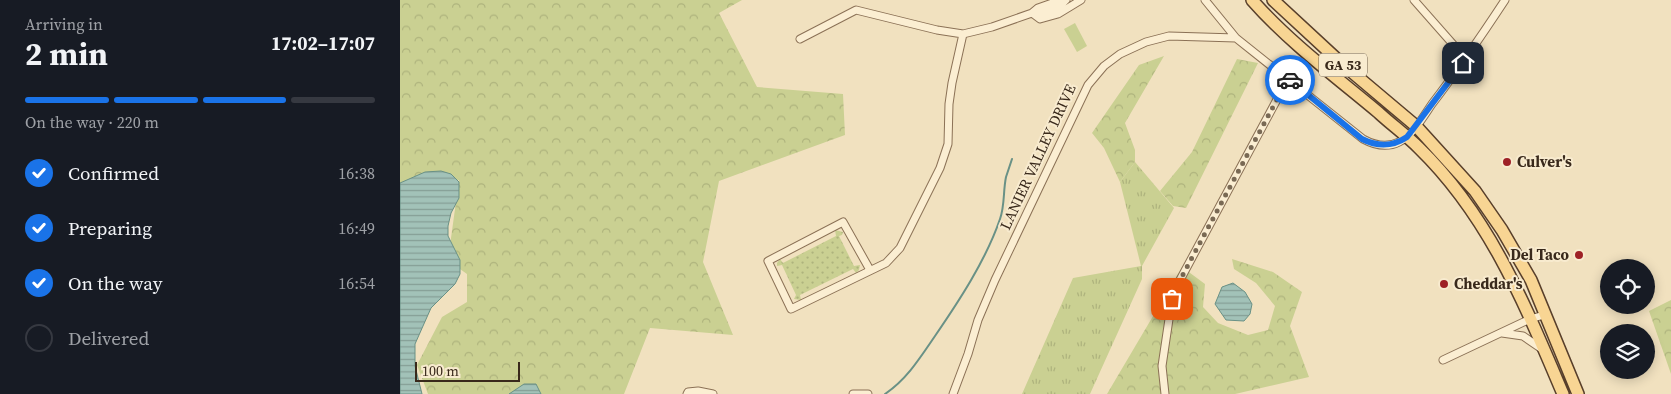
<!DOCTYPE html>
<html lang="en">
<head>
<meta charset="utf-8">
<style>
	:root { --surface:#171b24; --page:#20242c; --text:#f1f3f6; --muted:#9ea1a6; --line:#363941; --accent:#1a73e8 }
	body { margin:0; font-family:"Source Serif 4",serif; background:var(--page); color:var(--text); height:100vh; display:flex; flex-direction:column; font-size:19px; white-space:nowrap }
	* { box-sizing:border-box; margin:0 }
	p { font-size:16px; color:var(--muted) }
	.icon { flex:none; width:28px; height:28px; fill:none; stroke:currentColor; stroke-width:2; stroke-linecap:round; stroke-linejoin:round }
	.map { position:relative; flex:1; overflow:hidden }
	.side { display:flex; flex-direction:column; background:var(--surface); width:400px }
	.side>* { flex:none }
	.buttons { position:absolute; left:1200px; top:259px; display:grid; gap:10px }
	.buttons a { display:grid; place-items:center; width:55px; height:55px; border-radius:50%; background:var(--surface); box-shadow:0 2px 12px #0003; font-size:25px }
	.scale { position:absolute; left:15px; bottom:12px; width:105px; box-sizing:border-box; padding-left:5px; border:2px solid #39291b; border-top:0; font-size:14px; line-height:18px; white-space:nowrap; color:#39291b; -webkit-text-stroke:4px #f8ebcf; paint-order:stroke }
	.pin { position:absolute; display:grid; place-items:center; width:42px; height:42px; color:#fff; margin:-21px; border-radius:10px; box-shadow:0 2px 8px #0006 }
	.courier { position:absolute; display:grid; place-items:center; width:50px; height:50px; margin:-25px; border:4px solid #1a73e8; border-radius:50%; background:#fff; color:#222; box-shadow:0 1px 6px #0007 }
	.overview em { font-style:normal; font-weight:700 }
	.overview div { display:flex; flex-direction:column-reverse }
	.overview { display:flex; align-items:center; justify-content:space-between; height:85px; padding:0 25px }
	h1 { font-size:32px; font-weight:700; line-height:38px }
	.bar { display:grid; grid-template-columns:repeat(4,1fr); gap:8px 5px; align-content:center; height:60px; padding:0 25px }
	.bar i { height:6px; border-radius:4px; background:var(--line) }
	.bar .on { background:var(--accent) }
	.bar p { grid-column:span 4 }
	ol { padding:0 25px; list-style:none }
	li { display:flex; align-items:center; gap:15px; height:55px }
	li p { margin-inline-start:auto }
	li .icon { padding:5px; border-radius:50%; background:var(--accent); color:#fff; stroke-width:4 }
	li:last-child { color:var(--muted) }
	li i { width:28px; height:28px; border:2px solid var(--line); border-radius:50% }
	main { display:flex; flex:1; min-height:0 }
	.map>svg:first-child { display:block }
	.grass { fill:url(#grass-tufts) }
	.forest { fill:url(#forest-crowns) }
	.park { fill:url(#park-dots) }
	.pitch { fill:#cad092 }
	.water { fill:url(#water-rules); stroke:#699186 }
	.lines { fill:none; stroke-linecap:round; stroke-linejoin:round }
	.stream { stroke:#699186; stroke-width:2 }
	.street-casing { stroke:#8b7156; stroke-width:9 }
	.primary-casing { stroke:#583f2b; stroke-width:14 }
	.street { stroke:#fbeed2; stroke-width:7 }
	.primary { stroke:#f8d593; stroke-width:11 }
	.done { stroke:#796954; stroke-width:5; stroke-dasharray:0 9 }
	.route { stroke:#1a73e8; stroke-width:6 }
	.poi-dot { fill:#9e2126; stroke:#f8ebcf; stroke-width:2 }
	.labels { text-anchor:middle; stroke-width:4; stroke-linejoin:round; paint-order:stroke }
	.shield { fill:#f8ebcf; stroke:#726351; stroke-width:1 }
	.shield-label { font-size:14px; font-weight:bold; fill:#39291b }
	.street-label { font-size:15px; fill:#39291b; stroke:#f8ebcf }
	.poi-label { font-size:15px; font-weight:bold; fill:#39291b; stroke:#f8ebcf; text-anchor:start }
</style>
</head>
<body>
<main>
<section class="side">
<div class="overview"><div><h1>2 min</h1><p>Arriving in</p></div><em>17:02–17:07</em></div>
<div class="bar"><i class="on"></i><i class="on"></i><i class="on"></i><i></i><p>On the way · 220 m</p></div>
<ol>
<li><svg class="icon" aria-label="check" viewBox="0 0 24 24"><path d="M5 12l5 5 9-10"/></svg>Confirmed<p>16:38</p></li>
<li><svg class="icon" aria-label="check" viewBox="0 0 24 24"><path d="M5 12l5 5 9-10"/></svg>Preparing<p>16:49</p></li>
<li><svg class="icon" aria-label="check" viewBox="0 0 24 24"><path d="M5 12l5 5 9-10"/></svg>On the way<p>16:54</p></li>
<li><i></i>Delivered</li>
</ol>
</section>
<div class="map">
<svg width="1271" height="394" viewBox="0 0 1271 394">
	<defs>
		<pattern id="grass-tufts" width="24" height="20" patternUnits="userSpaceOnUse" patternTransform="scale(1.25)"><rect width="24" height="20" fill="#cad092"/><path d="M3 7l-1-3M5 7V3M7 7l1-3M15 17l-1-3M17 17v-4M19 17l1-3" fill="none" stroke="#aeb37d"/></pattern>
		<pattern id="forest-crowns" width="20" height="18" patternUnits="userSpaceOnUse" patternTransform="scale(1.25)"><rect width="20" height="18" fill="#cad092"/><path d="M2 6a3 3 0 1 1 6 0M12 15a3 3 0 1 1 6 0" fill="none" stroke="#aeb37d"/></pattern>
		<pattern id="park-dots" width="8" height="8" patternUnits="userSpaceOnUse" patternTransform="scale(1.25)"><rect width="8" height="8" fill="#cad092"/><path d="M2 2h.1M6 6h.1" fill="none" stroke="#aeb37d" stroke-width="1.8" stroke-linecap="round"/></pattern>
		<pattern id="water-rules" width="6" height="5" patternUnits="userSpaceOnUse" patternTransform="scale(1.25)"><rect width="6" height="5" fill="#a2c2b8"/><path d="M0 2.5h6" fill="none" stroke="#859e95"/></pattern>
	</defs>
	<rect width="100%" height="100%" fill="#f1e1bf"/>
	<path class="grass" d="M735 162 774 208 742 266V279L690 394H622L673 278 741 266 720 182Z"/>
	<path class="forest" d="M0 0H342L319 13 357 87 443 94 445 135 319 181 303 262 333 335 250 328 224 394H28L17 365 42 317 67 302V274L50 262 51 238 59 180 40 179 0 192Z
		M764 56 725 123 735 150V162L720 182 704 148 692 133 739 65Z
		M837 59 858 63 786 208 773 206 760 191 792 152Z
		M832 259 873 272 902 292 890 326 909 377 835 394H707L782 267 805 284 803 307 818 323 848 335 868 330 875 306 856 283 834 269Z
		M1271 300V374L1249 311Z"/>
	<path class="park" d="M435 230 443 232 442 235 439 236 454 266 460 265 459 270 456 273 453 269 400 295 401 300 394 299 396 295 382 265 377 266V263L380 259 383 263 436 236Z"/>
	<path class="pitch" d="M675 23 687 46 677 52 664 29Z"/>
	<path class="water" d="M41 171 51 174 59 182V198L51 213 48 226V236L60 260V274L55 284 31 308 15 344V366L22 394H0V183L25 172Z
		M833 283 845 292 852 304 850 314 844 321 826 320 815 304 822 287Z
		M124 384H136L141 394H109Z"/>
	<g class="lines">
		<path class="stream" d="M485 394C507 379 520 358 535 336 559 301 586 260 600 219 605 205 603 191 606 177 608 171 610 165 612 159"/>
		<g class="street-casing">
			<path id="street" d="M805 0 836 38 963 139C974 145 987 148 999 142 1013 135 1023 117 1032 104 1058 70 1082 35 1105 0
				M1014 0 1066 59
				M632 13 640 19 658 14 681 0
				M633 13C645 14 658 9 666 0
				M400 39 456 10 537 30 563 34 592 27 632 13 638 8 661 0
				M470 270 443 222 368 261 391 309 486 263 500 248 540 168 548 144 549 104 552 83 563 34
				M1102 333 1123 336 1142 349
				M1043 360 1130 319 1144 315
				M287 394 288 392 298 391 313 394
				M453 394H468
				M553 394 568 354 578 320 595 280 688 85 704 66 720 54 746 42 769 36 836 38
				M765 394 762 366 772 299 780 280 888 79"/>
		</g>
		<g class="primary-casing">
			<path id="primary" d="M852 0C889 42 936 77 979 113 992 125 1006 135 1019 148 1090 217 1125 305 1163 394
				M873 0 940 62 1016 126 1075 191 1102 230 1131 280 1178 394"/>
		</g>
		<use href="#street" class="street"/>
		<use href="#primary" class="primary"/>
	</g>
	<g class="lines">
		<path class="done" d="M772 299 780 280 888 79 890 80"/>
		<path class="route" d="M890 80 962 139C978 147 992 147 1007 137L1063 63"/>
	</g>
	<g class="poi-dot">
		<circle cx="1107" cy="162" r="5"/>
		<circle cx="1179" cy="255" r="5"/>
		<circle cx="1044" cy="284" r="5"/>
	</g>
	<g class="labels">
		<rect class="shield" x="919" y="53.5" width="48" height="23" rx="4"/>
		<g class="shield-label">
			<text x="943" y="70">GA 53</text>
		</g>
		<g class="street-label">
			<text transform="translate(638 157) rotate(-65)" y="5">LANIER VALLEY DRIVE</text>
		</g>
		<g class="poi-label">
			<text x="1117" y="167">Culver's</text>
			<text x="1169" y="260" text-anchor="end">Del Taco</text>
			<text x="1054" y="289">Cheddar's</text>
		</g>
	</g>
</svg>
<div class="buttons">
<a><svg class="icon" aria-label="locate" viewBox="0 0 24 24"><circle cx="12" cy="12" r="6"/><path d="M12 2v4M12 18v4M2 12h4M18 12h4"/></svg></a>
<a><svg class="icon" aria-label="layers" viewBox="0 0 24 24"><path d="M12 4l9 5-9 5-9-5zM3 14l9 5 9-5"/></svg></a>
</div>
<div class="scale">100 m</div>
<div class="pin" style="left:772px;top:299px;background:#ea580c"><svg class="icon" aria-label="bag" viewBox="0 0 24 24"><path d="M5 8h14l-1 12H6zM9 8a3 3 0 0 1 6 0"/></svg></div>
<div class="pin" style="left:1063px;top:63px;background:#1f2937"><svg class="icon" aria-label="home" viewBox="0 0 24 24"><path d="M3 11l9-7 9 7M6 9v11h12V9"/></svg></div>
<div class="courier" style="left:890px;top:80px"><svg class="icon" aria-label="car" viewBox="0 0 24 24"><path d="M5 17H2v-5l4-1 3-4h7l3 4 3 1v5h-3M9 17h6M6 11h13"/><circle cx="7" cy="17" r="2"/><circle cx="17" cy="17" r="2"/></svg></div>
</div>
</main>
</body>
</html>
